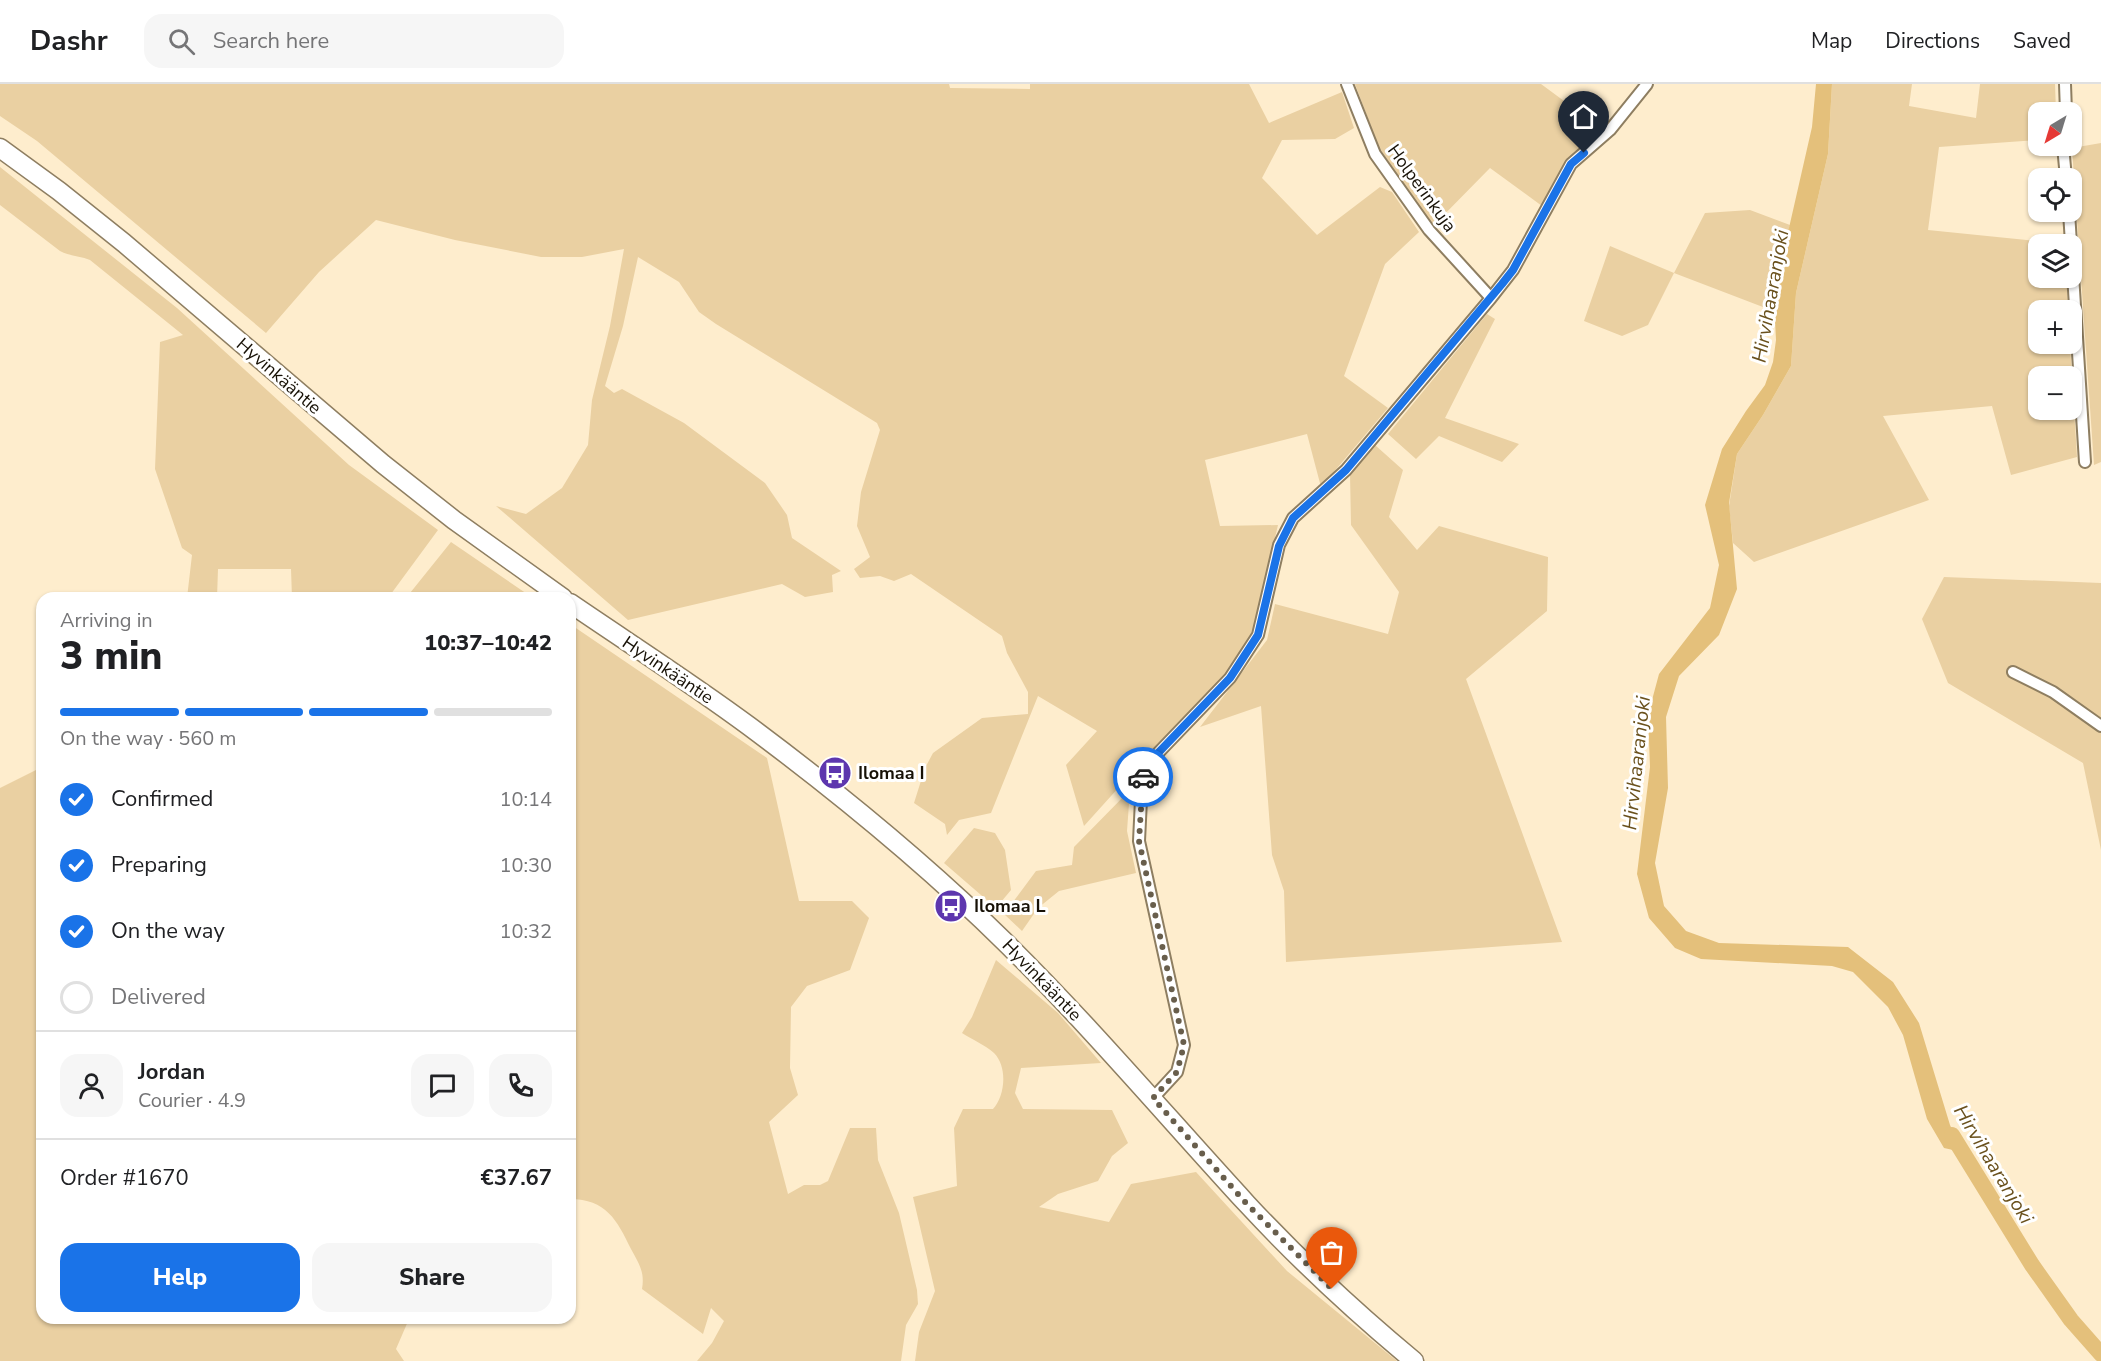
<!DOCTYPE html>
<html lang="en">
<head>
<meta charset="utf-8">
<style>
	:root { --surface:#fff; --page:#f6f6f6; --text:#202124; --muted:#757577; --line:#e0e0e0; --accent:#1a73e8 }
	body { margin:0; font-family:"Nunito Sans",sans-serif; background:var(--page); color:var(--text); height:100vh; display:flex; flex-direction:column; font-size:22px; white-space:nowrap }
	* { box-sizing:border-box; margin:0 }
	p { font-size:20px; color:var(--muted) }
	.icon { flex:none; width:33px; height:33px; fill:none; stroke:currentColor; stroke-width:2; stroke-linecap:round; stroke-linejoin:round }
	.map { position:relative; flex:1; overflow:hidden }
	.details { position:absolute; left:36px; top:508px; width:540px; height:732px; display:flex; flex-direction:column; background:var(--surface); border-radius:18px; box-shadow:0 2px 4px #0004 }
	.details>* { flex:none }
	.needle { width:39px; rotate:218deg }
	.buttons { position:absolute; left:2028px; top:18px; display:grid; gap:12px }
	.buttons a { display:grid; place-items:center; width:54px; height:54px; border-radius:12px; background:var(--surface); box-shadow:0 2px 4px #0004; font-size:30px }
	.pin { position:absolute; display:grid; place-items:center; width:51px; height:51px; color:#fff; margin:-62px -26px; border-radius:50% 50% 50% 0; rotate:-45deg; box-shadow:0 0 6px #0007 }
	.pin .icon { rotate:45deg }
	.courier { position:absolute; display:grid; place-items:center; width:60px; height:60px; margin:-30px; border:4px solid #1a73e8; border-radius:50%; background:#fff; color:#222; box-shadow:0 2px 8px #0007 }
	.summary em { font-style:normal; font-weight:800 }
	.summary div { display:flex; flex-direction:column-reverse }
	.summary { display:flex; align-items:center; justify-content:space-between; height:102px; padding:0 24px }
	h1 { font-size:39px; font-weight:800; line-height:45px }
	.bar { display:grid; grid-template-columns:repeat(4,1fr); gap:9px 6px; align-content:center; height:72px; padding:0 24px }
	.bar i { height:8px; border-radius:4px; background:var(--line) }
	.bar .selected { background:var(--accent) }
	.bar p { grid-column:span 4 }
	.line { display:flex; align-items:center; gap:15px; padding:0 24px; border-top:2px solid var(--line) }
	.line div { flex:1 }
	.round { display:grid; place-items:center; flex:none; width:63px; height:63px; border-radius:18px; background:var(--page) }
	ol { padding:0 24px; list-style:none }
	li { display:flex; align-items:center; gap:18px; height:66px }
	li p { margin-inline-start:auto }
	li .icon { padding:6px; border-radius:50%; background:var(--accent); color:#fff; stroke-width:4 }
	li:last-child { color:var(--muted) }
	li i { width:33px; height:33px; border:3px solid var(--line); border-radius:50% }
	.action { display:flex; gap:12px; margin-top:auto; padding:12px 24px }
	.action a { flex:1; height:69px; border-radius:18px; background:var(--accent); color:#fff; font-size:24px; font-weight:800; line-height:69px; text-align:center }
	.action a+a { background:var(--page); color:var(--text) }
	header { display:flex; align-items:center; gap:36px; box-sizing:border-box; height:84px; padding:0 30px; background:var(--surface); border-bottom:2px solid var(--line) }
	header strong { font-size:28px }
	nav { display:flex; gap:33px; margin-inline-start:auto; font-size:21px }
	.search { width:420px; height:54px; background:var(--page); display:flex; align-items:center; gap:15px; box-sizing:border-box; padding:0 21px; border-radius:18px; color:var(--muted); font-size:22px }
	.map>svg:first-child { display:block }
	.green { fill:#ead0a2; fill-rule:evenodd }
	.water { fill:#e4c07b }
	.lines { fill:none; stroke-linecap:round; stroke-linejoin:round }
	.river { stroke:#e4c07b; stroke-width:16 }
	.minor-casing { stroke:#8e7e61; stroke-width:14 }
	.trunk-casing { stroke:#8e7e61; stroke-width:21 }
	.minor { stroke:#fff; stroke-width:10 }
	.trunk { stroke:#fff; stroke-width:18 }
	.done { stroke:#685e4c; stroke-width:6; stroke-dasharray:0 10.8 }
	.route { stroke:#1a73e8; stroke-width:8 }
	.labels { text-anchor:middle; stroke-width:6; stroke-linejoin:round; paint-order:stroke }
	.street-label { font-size:18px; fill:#171106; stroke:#fff }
	.poi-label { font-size:18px; font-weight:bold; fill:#171106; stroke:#fff; text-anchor:start }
	.water-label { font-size:20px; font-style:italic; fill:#6a511d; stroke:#fff }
</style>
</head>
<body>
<header>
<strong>Dashr</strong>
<div class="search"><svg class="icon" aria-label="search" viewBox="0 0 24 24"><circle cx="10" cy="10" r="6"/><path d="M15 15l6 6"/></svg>Search here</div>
<nav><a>Map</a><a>Directions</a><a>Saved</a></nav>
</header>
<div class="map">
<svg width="2101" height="1277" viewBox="0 0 2101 1277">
	<rect width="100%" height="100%" fill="#feedcd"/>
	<path class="green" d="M0 0H949L950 4 1030 5V0H1249L1269 39 1342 8 1354 44 1335 55 1282 56 1262 94 1317 151 1380 103 1392 108 1419 148 1385 180 1344 292 1388 324 1321 403 1307 350 1205 376 1220 442 1278 441 1253 549 1227 591 1157 661 1084 742 1066 681 1097 647 1038 612 991 729 959 736 947 751 945 740 914 719 925 684 933 669 982 634 1028 630V608L1007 569 1002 552 911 490 894 497 880 492 860 494 854 485 870 473 857 442 861 408 880 346 877 339 716 240 699 228 679 198 638 173 623 242 605 302 614 309 622 305 684 339 765 399 787 431 792 454 841 487 832 491 833 508 805 513 782 500 628 536 496 422 526 430 562 404 588 361 592 316 610 242 624 165 582 173H541L455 156 376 136 319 188 266 249 37 57 0 32Z
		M1355 0H1541L1602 45 1567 75 1542 122 1490 84 1433 142 1379 64Z
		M1832 0H1912L1909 22 1976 34 1980 0H2055L2056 28H2038V56L1939 63 1928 146 2065 160H2038V194H2067L2068 226H2038V260H2070L2077 373 2011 391 1992 322 1883 332 1929 416 1754 478 1733 459 1729 422 1737 370 1763 331 1791 282 1796 209 1828 70ZM2038 292H2072V326H2038Z
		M2101 59V378L2094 381 2072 64Z
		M0 83 177 224 349 381 438 446 388 514H292L291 485H218L217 514H187L192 471 182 464 155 385 160 258 183 251 90 176C80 172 69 172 60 167L0 121Z
		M1750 126 1790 141 1781 180 1776 228 1674 189 1648 241 1622 252 1584 237 1610 162 1674 189 1705 129Z
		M1487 230 1495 235 1445 334 1519 360 1502 378 1439 352 1416 375 1388 350Z
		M1375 361 1403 386 1389 433 1417 466 1439 442 1548 473 1547 527 1466 595 1562 858 1286 878 1284 807 1272 771 1261 622 1200 643 1267 556 1275 520 1388 550 1399 508 1351 441 1350 390Z
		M451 458 533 514H406Z
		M1944 493 2101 499V766L2083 679 1948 599 1922 535Z
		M570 540 767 674 799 817H852L869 834 850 886 807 902 791 923 790 984 798 1011 769 1038 788 1110 804 1101H820L828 1097 850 1044H876L878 1076 899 1129 917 1206 918 1220 906 1241 901 1277H697L712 1259 724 1237 711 1224 703 1250 642 1205C645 1188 639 1180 631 1165 617 1136 606 1115 570 1115Z
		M42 683V1234L409 1235 396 1265 404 1277H0V704Z
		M1130 706 1127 747 1136 789 1059 807 1038 824 1022 847 1004 830 1036 787 1072 781 1074 763Z
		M974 744 995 749 1005 766 1011 806 996 824 944 779Z
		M996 876 1058 929 1101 979 1021 984 1015 1009 1023 1025 1112 1026 1128 1059 1112 1072 1098 1097 1058 1110 1039 1123 1109 1138 1131 1100 1196 1088 1287 1187 1397 1277H915L919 1248 935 1207 913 1113 957 1102 954 1044 963 1025H993C1005 1012 1008 983 994 969 985 961 971 955 962 949L972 933Z"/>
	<path class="water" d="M1816 0H1832L1828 70 1796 209 1791 282 1763 331 1737 370 1729 419 1737 505 1719 551 1679 592 1666 633 1668 704 1655 779 1664 822 1686 847 1719 859 1848 863 1893 898 1919 939 1950 1041 1962 1068 1944 1064 1927 1035 1903 951 1888 923 1853 888 1832 882 1701 875 1675 864 1649 834 1637 790 1650 683 1648 631 1659 590 1710 524 1719 481 1705 421 1722 365 1746 327 1765 301 1773 278 1776 256 1775 237 1781 179 1812 43Z"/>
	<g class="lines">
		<path class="river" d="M1952 1051 2032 1181 2071 1236 2101 1270"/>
		<g class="minor-casing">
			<path id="minor" d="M1347 0 1375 70 1429 146 1491 214
				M2065 0 2066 28
				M2063 62 2066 94
				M2069 128 2085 378
				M2013 588 2053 608 2101 642
				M1153 1014 1177 988 1184 961 1139 757 1142 695 1159 668 1230 594 1258 551 1279 461 1293 434 1346 386 1491 214 1513 186 1571 80 1610 46 1647 0"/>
		</g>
		<g class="trunk-casing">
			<path id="trunk" d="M0 64 59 107 124 159 383 380 454 436 563 514
				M570 519C630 560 691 599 749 642 839 709 927 781 1007 860 1091 943 1167 1033 1247 1120 1299 1176 1355 1228 1414 1277"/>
		</g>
		<use href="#minor" class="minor"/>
		<use href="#trunk" class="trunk"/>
	</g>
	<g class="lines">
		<path class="done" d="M1143 693 1139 757 1184 961 1177 988 1153 1014 1246 1119 1332 1205"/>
		<path class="route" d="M1143 693 1159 668 1230 594 1258 551 1279 462 1293 434 1346 386 1502 200 1513 186 1571 80 1584 69"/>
	</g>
	<defs>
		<g id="bus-disc" transform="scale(1.725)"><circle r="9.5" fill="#5d36ae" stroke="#fff"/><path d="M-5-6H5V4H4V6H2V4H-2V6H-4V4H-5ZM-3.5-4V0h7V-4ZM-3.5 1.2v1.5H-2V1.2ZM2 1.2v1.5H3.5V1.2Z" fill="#fff"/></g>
	</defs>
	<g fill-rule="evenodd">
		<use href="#bus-disc" x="835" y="689"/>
		<use href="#bus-disc" x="951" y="822"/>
	</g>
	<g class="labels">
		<g class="street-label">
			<text transform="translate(1422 104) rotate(54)" y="6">Holperinkuja</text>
			<text transform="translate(279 292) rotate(41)" y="6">Hyvinkääntie</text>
			<text transform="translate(668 586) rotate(34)" y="6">Hyvinkääntie</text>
			<text transform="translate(1042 896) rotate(46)" y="6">Hyvinkääntie</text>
		</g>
		<g class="poi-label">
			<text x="858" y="695">Ilomaa I</text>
			<text x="974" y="828">Ilomaa L</text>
		</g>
		<g class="water-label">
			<text transform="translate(1770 212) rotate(-80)" y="7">Hirvihaaranjoki</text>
			<text transform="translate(1636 679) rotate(-84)" y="7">Hirvihaaranjoki</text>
			<text transform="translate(1994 1080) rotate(59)" y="7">Hirvihaaranjoki</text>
		</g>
	</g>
</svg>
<div class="buttons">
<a><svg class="needle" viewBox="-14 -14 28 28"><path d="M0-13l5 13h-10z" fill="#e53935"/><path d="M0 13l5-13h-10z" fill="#757577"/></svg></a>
<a><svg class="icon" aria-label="locate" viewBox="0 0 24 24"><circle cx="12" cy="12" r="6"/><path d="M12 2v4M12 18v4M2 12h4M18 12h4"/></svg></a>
<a><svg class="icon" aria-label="layers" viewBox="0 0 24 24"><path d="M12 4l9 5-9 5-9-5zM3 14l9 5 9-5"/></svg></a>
<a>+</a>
<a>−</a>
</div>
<div class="pin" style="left:1332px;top:1205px;background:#ea580c"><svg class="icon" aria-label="bag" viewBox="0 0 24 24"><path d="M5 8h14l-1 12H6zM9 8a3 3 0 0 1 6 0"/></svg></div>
<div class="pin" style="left:1584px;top:69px;background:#1f2937"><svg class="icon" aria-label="home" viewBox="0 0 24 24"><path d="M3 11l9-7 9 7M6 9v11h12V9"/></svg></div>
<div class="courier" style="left:1143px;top:693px"><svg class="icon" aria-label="car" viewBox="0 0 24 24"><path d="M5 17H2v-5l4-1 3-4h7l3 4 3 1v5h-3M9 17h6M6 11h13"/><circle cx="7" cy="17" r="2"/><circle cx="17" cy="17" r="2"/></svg></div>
<section class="details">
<div class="summary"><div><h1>3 min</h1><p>Arriving in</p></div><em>10:37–10:42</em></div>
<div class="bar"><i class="selected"></i><i class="selected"></i><i class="selected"></i><i></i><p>On the way · 560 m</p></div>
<ol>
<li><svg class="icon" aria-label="check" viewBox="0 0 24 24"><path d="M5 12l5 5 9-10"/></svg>Confirmed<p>10:14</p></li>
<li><svg class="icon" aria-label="check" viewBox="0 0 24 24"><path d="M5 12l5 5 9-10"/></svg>Preparing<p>10:30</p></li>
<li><svg class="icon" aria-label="check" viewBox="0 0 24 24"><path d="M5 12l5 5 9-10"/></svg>On the way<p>10:32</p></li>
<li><i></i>Delivered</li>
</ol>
<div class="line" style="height:108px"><a class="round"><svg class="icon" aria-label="person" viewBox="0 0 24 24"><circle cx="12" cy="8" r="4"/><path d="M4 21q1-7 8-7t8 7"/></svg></a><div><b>Jordan</b><p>Courier · 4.9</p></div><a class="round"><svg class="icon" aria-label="chat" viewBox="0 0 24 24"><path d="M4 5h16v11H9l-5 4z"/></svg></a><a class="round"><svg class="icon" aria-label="phone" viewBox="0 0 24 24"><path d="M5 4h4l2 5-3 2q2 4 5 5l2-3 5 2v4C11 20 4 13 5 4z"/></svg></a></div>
<div class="line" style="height:78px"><div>Order #1670</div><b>€37.67</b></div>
<div class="action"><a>Help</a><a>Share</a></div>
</section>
</div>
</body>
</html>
